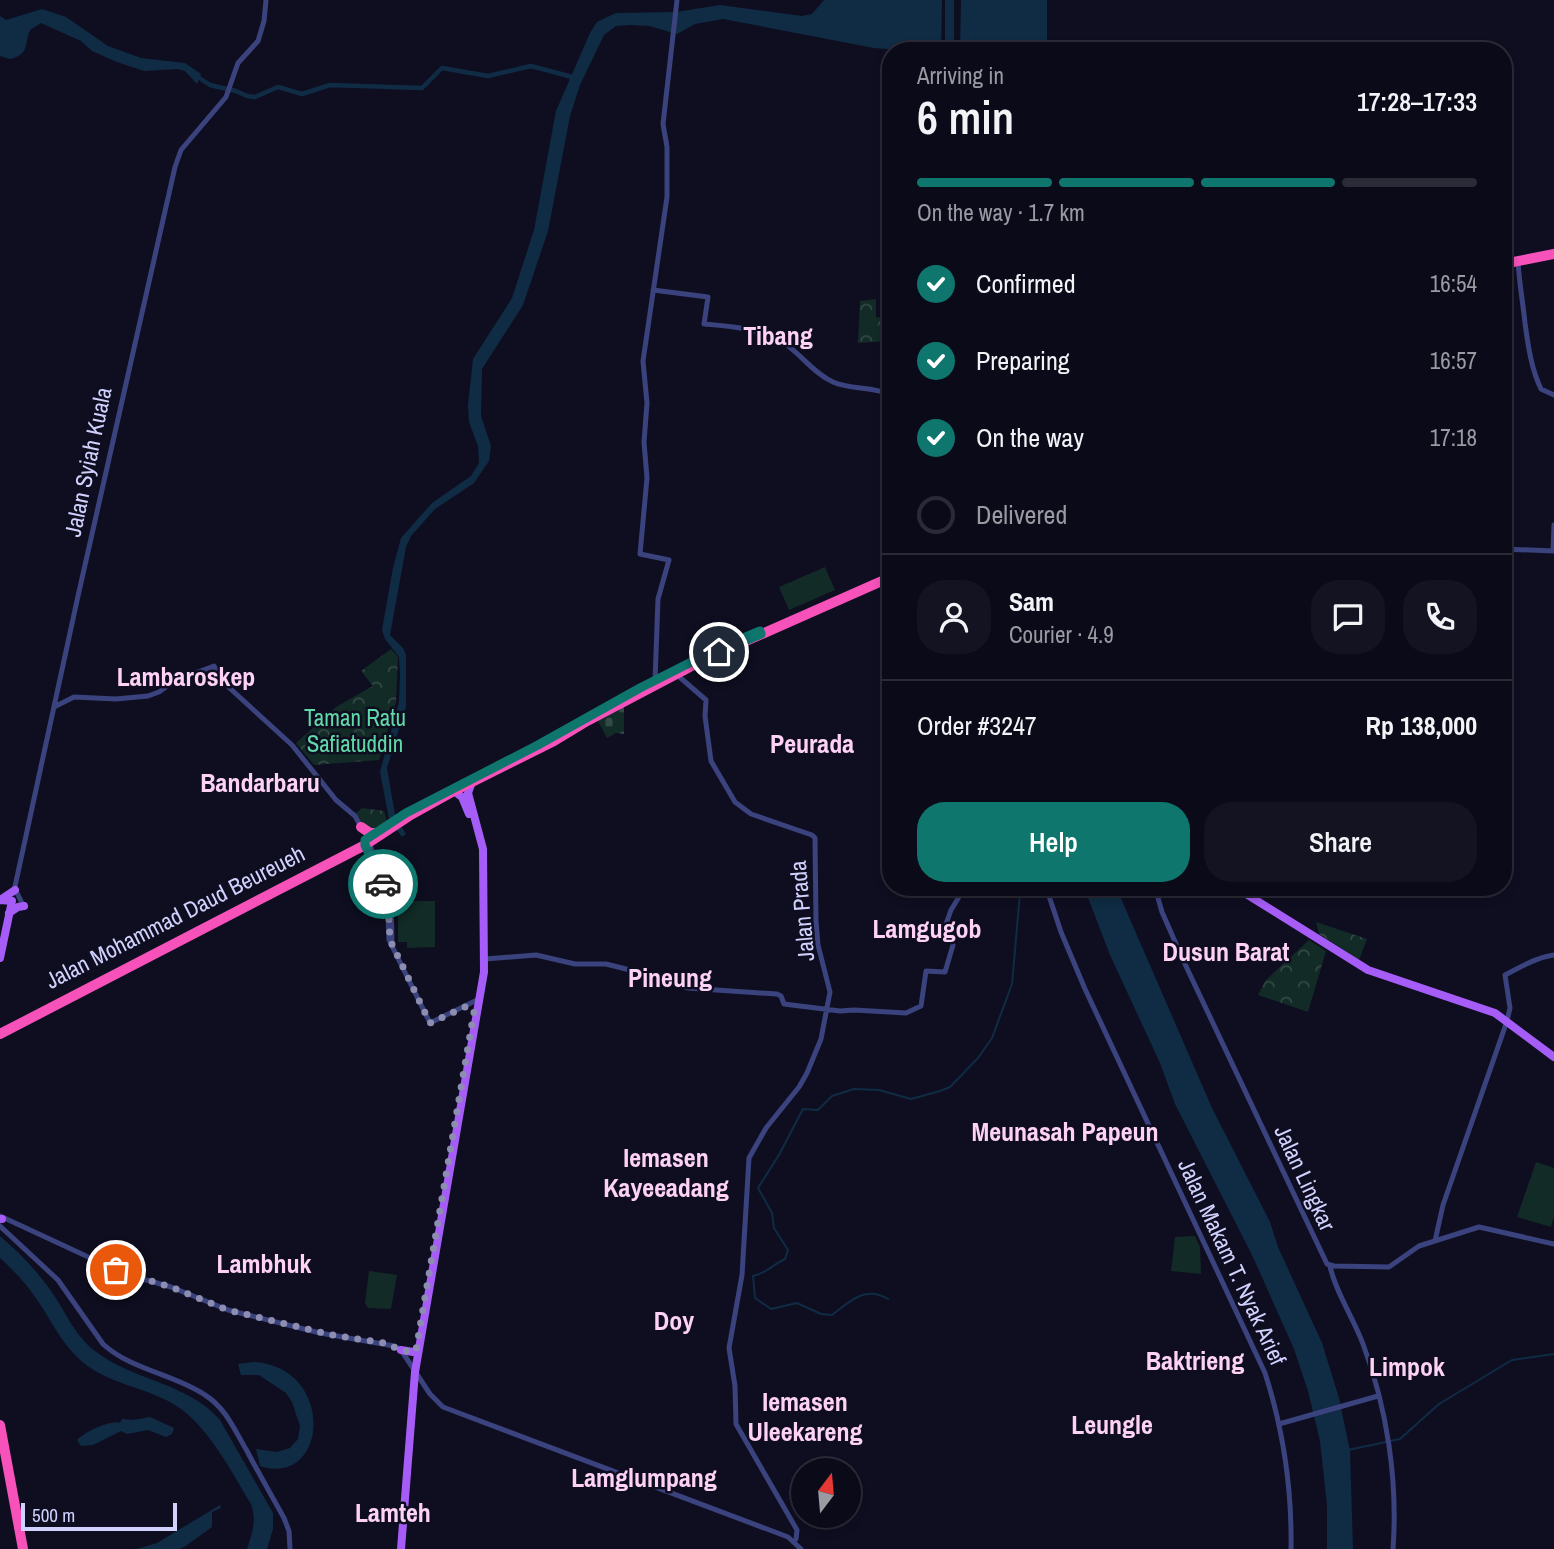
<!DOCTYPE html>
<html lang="en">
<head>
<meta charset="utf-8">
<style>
	:root { --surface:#0b0a19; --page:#141322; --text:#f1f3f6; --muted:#9a9aa2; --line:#2b2b38; --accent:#0f766e }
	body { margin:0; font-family:"Archivo Narrow",sans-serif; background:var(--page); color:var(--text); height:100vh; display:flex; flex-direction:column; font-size:26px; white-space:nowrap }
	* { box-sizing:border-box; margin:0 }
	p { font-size:23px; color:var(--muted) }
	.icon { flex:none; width:38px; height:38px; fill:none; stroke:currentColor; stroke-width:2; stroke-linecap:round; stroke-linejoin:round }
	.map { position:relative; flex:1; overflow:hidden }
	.sheet { position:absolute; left:882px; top:42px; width:630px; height:854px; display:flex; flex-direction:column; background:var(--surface); border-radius:28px; box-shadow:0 4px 10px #0003,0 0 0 2px var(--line) }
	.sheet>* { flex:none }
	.needle { width:46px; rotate:16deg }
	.buttons { position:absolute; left:791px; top:1458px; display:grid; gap:14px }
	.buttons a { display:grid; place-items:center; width:70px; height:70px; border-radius:50%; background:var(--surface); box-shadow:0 4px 10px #0003,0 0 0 2px var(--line); font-size:35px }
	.scale { position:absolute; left:21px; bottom:18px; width:156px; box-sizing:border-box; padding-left:7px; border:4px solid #d0d2fd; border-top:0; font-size:19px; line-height:24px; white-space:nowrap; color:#d0d2fd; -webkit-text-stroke:5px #0f0e21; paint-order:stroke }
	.pin { position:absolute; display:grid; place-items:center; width:60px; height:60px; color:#fff; margin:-30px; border:4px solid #fff; border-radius:50%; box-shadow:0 2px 7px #0007 }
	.courier { position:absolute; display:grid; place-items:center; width:70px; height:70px; margin:-35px; border:5px solid #0f766e; border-radius:50%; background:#fff; color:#222; box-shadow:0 2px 9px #0007 }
	.summary em { font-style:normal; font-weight:600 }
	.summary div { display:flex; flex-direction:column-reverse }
	.summary { display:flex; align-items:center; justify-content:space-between; height:119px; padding:0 35px }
	h1 { font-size:46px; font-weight:600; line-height:52px }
	.bar { display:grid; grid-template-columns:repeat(4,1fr); gap:10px 7px; align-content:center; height:84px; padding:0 35px }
	.bar i { height:9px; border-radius:5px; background:var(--line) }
	.bar .active { background:var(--accent) }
	.bar p { grid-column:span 4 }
	.line { display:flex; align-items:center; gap:18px; padding:0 35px; border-top:2px solid var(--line) }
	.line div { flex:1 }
	.round { display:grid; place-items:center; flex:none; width:74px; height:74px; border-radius:28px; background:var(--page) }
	ol { padding:0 35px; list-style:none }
	li { display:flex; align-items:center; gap:21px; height:77px }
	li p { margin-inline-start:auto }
	li .icon { padding:7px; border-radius:50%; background:var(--accent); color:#fff; stroke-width:4 }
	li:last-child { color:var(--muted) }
	li i { width:38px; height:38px; border:4px solid var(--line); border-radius:50% }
	.cta { display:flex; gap:14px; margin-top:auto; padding:14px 35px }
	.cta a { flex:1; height:80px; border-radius:28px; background:var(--accent); color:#fff; font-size:28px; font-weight:600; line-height:80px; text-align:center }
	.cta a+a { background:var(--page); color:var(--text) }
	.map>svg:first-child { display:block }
	.grass { fill:#122b26 }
	.forest { fill:url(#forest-crowns) }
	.cemetery { fill:url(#cemetery-stones) }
	.water { fill:#0f2c44 }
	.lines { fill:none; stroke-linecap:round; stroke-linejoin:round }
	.stream { stroke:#0f2c44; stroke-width:2 }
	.river { stroke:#0f2c44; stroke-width:4.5 }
	.minor { stroke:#3b437e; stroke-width:5 }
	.major { stroke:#a65df8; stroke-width:8 }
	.highway { stroke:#f751ba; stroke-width:10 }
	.done { stroke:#8c8db0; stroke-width:7; stroke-dasharray:0 12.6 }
	.route { stroke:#0f766e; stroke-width:9 }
	.labels { text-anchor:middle; stroke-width:5; stroke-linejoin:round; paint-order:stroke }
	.street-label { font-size:23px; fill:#d0d2fd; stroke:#0f0e21 }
	.park-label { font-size:23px; fill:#60d9a8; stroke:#0f0e21 }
	.quarter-label { font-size:26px; font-weight:bold; fill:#fdd2f4; stroke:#0f0e21 }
</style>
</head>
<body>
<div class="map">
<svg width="1554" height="1549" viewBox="0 0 1554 1549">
	<defs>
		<pattern id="forest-crowns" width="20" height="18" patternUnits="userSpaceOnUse" patternTransform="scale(1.75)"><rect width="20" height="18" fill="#122b26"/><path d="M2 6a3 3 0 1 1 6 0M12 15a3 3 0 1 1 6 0" fill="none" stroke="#334946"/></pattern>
		<pattern id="cemetery-stones" width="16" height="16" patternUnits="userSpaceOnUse" patternTransform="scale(1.75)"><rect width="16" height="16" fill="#122b26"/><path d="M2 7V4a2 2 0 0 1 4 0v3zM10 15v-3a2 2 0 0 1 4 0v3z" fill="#334946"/></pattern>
	</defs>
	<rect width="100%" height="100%" fill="#0f0e21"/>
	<path class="grass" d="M825 567 835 590 789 610 779 587Z
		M407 901H435V947L407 948V942H398V907H407Z
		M1536 1162 1554 1168V1217L1551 1227 1517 1217Z
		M1195 1236 1200 1247 1201 1274 1171 1271 1175 1237Z
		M369 1271 397 1275 391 1309 368 1308 365 1303Z"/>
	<path class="forest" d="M876 299V317L891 318V392L886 341 858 343 860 301Z
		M391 649 398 657 396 702 379 760 314 765 296 743 336 707 373 686 361 671Z
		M362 808 384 811 387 822 376 832 365 829 356 813Z
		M1316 922 1367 939 1359 960 1319 934Z
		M1309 940 1326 951 1308 1012 1258 995 1266 980Z"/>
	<path class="cemetery" d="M624 704V734L616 733 607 738 597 719Z"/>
	<path class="water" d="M824 0H942L941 49 916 51 874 48 723 19 695 24 677 34 649 26 630 25 616 26 604 35 580 85 570 116 548 231 523 305 482 369 481 416 491 446 489 461 474 483 435 509 411 536 406 547 390 635 403 648 406 655V706L387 768 395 815 406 834 402 837 389 819 380 772 399 702 400 674 399 657 385 639 382 630 393 568 401 538 432 503 471 476 479 463 478 446 469 422 468 405 473 359 512 298 534 230 556 111 590 33 597 22 616 13 676 12 720 5 802 16 812 14Z
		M945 0H954V51H945Z
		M961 0H1047V51H960Z
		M42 9 66 17 108 46 141 58 185 63 201 74 197 84 185 71 177 69 144 71 117 62 92 51 81 41 41 23 30 30C24 45 30 54 10 59L0 56V16L6 20Z
		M1084 887H1116L1212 1108 1270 1222 1278 1247 1322 1343 1339 1398 1350 1451 1353 1549H1327V1505L1320 1441 1308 1391 1294 1349 1253 1257 1175 1104 1160 1063 1110 955Z
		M0 1236C20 1253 36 1270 51 1291 66 1312 74 1335 95 1351 133 1381 187 1382 220 1420L273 1513V1529L267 1549H247C252 1534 257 1520 251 1504 233 1474 210 1430 181 1409 150 1386 105 1386 76 1356 58 1338 48 1314 33 1294 24 1281 12 1269 0 1258Z
		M253 1362C336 1366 329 1488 260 1466L256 1449 277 1452 290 1448 298 1439 300 1426 292 1402 286 1393 259 1375H241L238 1364Z
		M150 1417 174 1428 172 1434 166 1437 148 1430 127 1434 121 1431 93 1445 81 1446 77 1440C85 1432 109 1420 120 1423L122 1419 133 1420Z
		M220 1505 221 1508 212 1512V1527L184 1547 179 1549H137L157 1543Z"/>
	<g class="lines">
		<path class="stream" d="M888 1299C866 1285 850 1301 832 1315L821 1314 797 1303 771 1309 755 1298 753 1276C765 1274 774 1264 785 1259L788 1250 774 1228 772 1213 758 1188 779 1155 803 1109 818 1110 832 1096 854 1089 879 1090 911 1099 940 1091 950 1087 978 1058 992 1038 1012 984 1020 893
			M1348 1450 1400 1439 1439 1404 1512 1360 1554 1354"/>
		<path class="river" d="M195 75 210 85 236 91 247 96 255 97 278 87 302 94 330 85 422 88 442 68 488 76 531 66 576 78"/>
		<path class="minor" d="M1518 261C1519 282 1523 303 1525 323 1528 345 1531 368 1541 389L1554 395
			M653 290 708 297 704 324C730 326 765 329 787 345 803 357 815 374 833 382 851 390 872 386 891 395
			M1503 549 1554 551
			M1553 551 1554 525
			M676 674 706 700 705 716 711 761 735 802 751 814 812 835 815 838 816 921 818 945 830 992 821 1039 807 1073 799 1087 766 1128 749 1158 742 1275 729 1348 735 1386 736 1424 797 1530 796 1539
			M655 681 658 599 669 560 640 554 647 478 644 442 647 403 643 361 667 197V147L663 124 677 0
			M54 707 74 697 116 699 148 696 159 692 174 681 214 666 223 682 292 745 336 800 355 816 361 827
			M368 841 391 894 392 945
			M376 867 387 897 389 940 430 1023 477 1000
			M1046 887 1061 932 1085 989 1265 1373C1283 1429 1292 1490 1291 1549
			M1155 887 1162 912 1184 962 1327 1264 1334 1266 1389 1267 1419 1246 1479 1227 1554 1244
			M15 889 23 905
			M14 891 78 596 175 167 181 150 226 97 238 63 258 41 264 21 266 0
			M485 959 536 955 575 964H606L654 976 687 988 777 994 781 996 784 1004 840 1011 854 1010 906 1013 921 1006 926 971 945 972 953 945 946 924 951 910 965 887
			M0 1216 125 1274 171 1287 228 1310 320 1333 394 1346 401 1350 430 1394 443 1407 788 1537 801 1549
			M0 1226 58 1280 103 1344C131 1370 174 1374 205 1395 226 1408 235 1431 247 1451 259 1474 272 1496 284 1518L289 1531 290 1549
			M1435 1241 1443 1205 1507 1021 1510 1008 1505 975C1520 967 1538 957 1554 955
			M1330 1266C1335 1291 1354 1319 1363 1344 1387 1408 1398 1480 1393 1549
			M1279 1424 1378 1396"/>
		<path class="major" d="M454 791 462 797 469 814
			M1013 887 1027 891 1046 887
			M1235 887 1368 970 1495 1013 1554 1057
			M0 900 12 901 0 958
			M0 900 15 890
			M9 913 18 907 24 906
			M0 1219H2
			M401 1350 413 1352 417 1350
			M401 1549 415 1372 484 972 483 849 468 793 472 782"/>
		<path class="highway" d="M1503 264 1554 254
			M361 827 370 833H377
			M0 1034 365 845 409 816 454 791 554 741 587 721 703 660 891 577
			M0 1425 23 1549"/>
	</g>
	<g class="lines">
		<path class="done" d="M116 1270 171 1287 228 1310 332 1335 384 1343 401 1350 413 1352 416 1350 474 1012 472 1008 467 1006 430 1023 390 940 388 900 383 884"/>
		<path class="route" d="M383 884 365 845V840L406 813 538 745 640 688 717 649 760 631 761 634 719 652"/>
	</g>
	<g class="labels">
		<g class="street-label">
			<text transform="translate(88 462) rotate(-78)" y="8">Jalan Syiah Kuala</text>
			<text transform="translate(802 911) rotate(-95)" y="8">Jalan Prada</text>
			<text transform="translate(175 917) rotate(-27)" y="8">Jalan Mohammad Daud Beureueh</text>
			<text transform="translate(1305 1178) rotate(65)" y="8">Jalan Lingkar</text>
			<text transform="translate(1232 1262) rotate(65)" y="8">Jalan Makam T. Nyak Arief</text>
		</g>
		<g class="park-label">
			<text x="355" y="726">Taman Ratu<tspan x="355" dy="26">Safiatuddin</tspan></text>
		</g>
		<g class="quarter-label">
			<text x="778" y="345">Tibang</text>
			<text x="186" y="686">Lambaroskep</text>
			<text x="812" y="753">Peurada</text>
			<text x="260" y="792">Bandarbaru</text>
			<text x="927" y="938">Lamgugob</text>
			<text x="1226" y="961">Dusun Barat</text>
			<text x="670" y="987">Pineung</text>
			<text x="1065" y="1141">Meunasah Papeun</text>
			<text x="666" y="1167">Iemasen<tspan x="666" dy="30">Kayeeadang</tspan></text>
			<text x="264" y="1273">Lambhuk</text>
			<text x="674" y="1330">Doy</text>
			<text x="1195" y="1370">Baktrieng</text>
			<text x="1407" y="1376">Limpok</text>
			<text x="805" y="1411">Iemasen<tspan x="805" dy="30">Uleekareng</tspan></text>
			<text x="1112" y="1434">Leungle</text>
			<text x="644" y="1487">Lamglumpang</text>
			<text x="393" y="1522">Lamteh</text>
		</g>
	</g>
</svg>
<div class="buttons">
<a><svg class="needle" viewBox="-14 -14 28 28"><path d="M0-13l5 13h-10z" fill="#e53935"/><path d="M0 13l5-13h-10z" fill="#9a9aa2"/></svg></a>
</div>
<div class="scale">500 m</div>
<div class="pin" style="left:116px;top:1270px;background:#ea580c"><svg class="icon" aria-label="bag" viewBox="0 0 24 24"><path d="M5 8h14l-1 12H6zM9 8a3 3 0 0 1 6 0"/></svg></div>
<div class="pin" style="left:719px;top:652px;background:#1f2937"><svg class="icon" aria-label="home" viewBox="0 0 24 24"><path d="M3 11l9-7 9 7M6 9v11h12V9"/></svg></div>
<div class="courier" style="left:383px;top:884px"><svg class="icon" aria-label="car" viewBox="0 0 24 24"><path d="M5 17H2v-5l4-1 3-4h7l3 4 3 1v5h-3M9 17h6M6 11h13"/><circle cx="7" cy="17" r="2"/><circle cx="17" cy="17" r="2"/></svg></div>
<section class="sheet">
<div class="summary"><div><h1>6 min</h1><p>Arriving in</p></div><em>17:28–17:33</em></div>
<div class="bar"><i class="active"></i><i class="active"></i><i class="active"></i><i></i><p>On the way · 1.7 km</p></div>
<ol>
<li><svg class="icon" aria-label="check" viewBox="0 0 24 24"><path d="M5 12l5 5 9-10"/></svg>Confirmed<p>16:54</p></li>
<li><svg class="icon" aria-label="check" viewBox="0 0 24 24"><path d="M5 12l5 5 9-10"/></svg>Preparing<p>16:57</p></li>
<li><svg class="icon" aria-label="check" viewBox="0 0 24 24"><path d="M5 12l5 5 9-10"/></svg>On the way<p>17:18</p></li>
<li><i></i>Delivered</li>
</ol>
<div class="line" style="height:126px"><a class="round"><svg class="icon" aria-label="person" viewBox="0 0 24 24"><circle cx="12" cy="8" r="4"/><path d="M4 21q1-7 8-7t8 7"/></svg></a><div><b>Sam</b><p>Courier · 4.9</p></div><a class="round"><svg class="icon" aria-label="chat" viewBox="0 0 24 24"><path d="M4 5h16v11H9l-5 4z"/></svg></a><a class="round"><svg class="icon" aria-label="phone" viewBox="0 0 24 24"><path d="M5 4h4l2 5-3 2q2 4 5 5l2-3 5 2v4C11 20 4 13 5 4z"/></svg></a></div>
<div class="line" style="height:91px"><div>Order #3247</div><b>Rp 138,000</b></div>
<div class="cta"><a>Help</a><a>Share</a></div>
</section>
</div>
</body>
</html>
